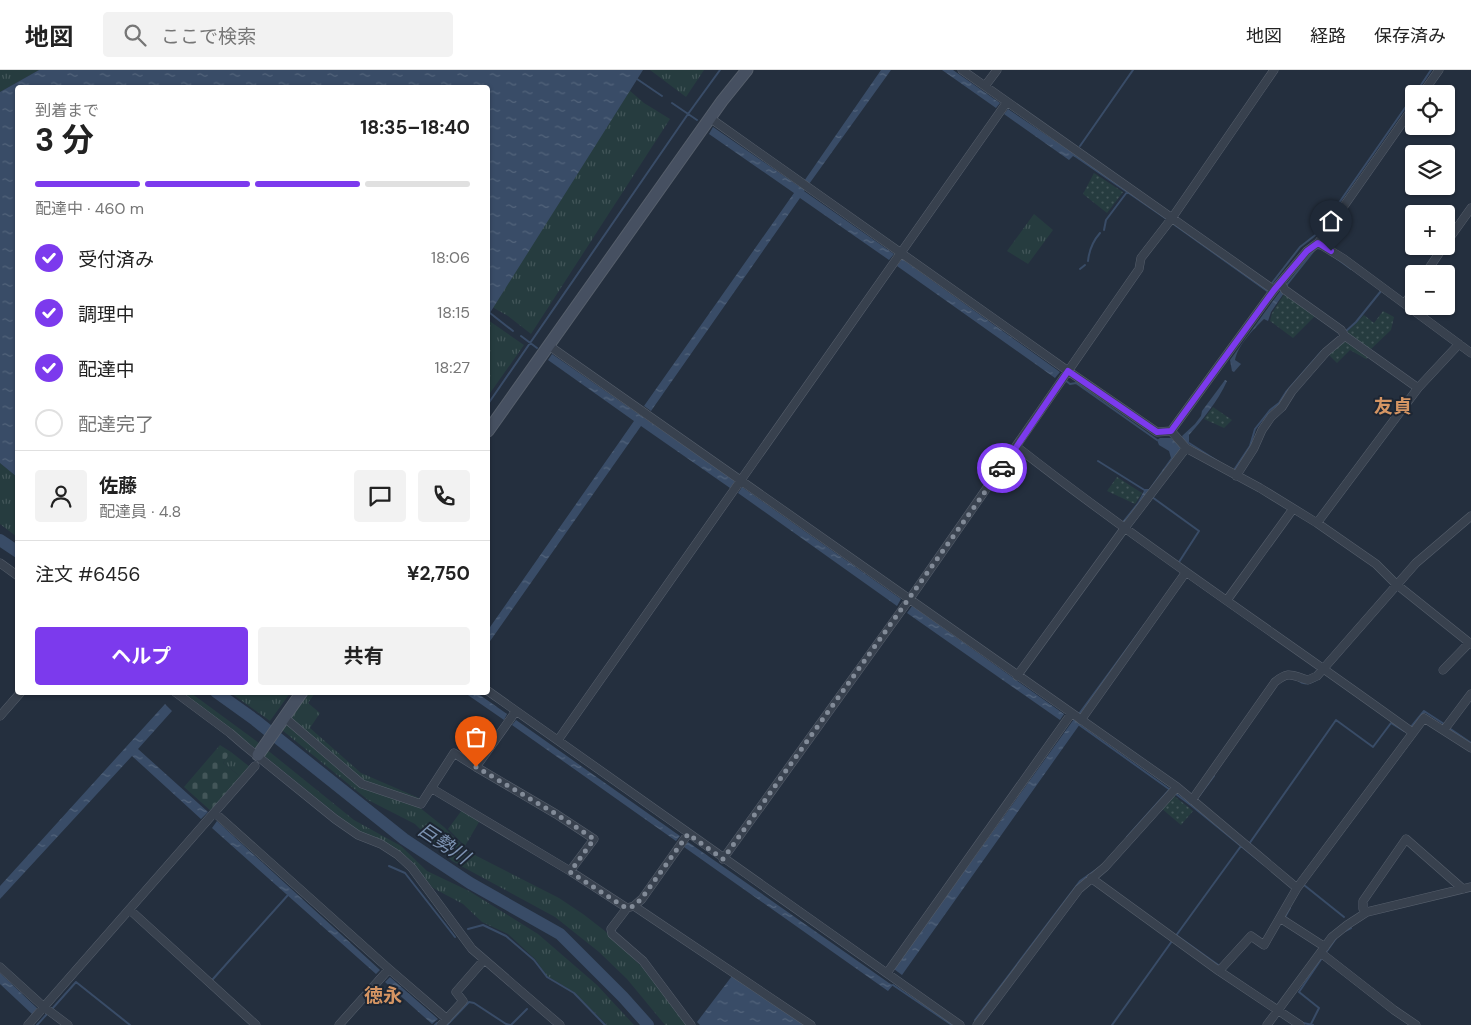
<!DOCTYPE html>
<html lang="ja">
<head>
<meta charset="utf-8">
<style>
	:root { --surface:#fff; --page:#f2f2f2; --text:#222; --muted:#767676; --line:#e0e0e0; --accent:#7c3aed }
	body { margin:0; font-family:"DM Sans","Noto Sans JP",sans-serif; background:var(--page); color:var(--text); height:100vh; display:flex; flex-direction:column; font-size:19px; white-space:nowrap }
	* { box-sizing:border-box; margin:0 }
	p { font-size:16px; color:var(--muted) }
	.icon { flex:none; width:28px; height:28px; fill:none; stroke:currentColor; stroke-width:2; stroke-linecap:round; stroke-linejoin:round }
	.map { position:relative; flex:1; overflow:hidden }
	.sheet { position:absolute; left:15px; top:15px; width:475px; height:610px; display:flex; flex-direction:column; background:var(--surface); border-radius:5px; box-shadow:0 1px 4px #0004 }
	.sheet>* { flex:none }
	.controls { position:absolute; left:1405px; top:15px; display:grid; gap:10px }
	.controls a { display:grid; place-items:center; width:50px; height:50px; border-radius:5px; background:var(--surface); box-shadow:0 1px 4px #0004; font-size:25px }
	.pin { position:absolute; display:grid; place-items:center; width:42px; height:42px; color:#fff; margin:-51px -21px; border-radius:50% 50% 50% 0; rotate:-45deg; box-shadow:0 0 5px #0007 }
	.pin .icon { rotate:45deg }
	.courier { position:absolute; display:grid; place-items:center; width:50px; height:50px; margin:-25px; border:4px solid #7c3aed; border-radius:50%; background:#fff; color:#222; box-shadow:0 1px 6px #0007 }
	.headline em { font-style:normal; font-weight:700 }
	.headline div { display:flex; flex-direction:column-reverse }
	.headline { display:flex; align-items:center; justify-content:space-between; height:85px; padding:0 20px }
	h1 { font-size:32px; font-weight:700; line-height:38px }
	.bar { display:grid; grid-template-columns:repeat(4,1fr); gap:8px 5px; align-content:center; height:60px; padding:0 20px }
	.bar i { height:6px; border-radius:4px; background:var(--line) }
	.bar .active { background:var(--accent) }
	.bar p { grid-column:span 4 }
	.line { display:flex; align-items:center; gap:12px; padding:0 20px; border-top:1px solid var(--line) }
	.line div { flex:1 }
	.round { display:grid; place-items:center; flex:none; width:52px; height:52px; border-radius:5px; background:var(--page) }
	ol { padding:0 20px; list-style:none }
	li { display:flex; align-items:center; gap:15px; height:55px }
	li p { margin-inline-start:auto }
	li .icon { padding:5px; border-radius:50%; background:var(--accent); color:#fff; stroke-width:4 }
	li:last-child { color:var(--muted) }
	li i { width:28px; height:28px; border:2px solid var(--line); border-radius:50% }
	.primary-button { display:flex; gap:10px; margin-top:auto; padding:10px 20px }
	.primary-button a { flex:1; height:58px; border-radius:5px; background:var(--accent); color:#fff; font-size:20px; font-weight:700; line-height:58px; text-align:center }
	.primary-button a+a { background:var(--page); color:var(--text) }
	header { display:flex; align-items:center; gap:30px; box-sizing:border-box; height:70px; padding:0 25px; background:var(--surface); border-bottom:1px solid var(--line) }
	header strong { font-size:24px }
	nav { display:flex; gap:28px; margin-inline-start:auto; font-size:18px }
	.search { width:350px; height:45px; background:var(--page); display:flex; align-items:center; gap:12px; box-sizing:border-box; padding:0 18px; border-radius:5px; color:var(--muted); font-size:19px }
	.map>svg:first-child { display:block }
	.grass { fill:url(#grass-tufts) }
	.cemetery { fill:url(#cemetery-stones) }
	.garden { fill:url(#garden-dots) }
	.water { fill:url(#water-ripples) }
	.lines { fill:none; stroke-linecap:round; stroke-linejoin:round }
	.stream { stroke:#394c67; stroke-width:2 }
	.river { stroke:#394c67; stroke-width:12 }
	.street-casing { stroke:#565f6c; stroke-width:9 }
	.secondary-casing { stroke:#565f6c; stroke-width:13 }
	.street { stroke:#38414e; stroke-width:8 }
	.secondary { stroke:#465061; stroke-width:11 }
	.done { stroke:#828b98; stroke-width:5; stroke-dasharray:0 9 }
	.route { stroke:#7c3aed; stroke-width:6 }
	.labels { text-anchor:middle; stroke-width:4; stroke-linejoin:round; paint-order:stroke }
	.neighbourhood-label { font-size:19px; font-weight:bold; fill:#d59563; stroke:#1d2633 }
	.water-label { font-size:19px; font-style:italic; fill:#7c92b1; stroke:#1d2633 }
</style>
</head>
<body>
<header>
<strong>地図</strong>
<div class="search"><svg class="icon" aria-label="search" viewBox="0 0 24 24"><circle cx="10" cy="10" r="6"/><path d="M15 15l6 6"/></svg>ここで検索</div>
<nav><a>地図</a><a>経路</a><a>保存済み</a></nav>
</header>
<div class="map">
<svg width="1471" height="955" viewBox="0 0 1471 955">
	<defs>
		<pattern id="grass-tufts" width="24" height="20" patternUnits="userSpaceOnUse" patternTransform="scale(1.25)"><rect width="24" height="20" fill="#263c3f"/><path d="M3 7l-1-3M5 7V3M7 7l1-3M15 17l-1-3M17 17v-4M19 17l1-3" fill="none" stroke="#435659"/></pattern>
		<pattern id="cemetery-stones" width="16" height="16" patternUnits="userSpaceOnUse" patternTransform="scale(1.25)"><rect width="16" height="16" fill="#263c3f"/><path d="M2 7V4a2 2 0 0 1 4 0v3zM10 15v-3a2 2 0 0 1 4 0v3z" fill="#435659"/></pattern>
		<pattern id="garden-dots" width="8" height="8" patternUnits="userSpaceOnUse" patternTransform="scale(1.25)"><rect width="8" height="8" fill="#263c3f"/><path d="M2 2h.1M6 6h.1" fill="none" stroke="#435659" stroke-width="1.8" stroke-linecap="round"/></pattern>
		<pattern id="water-ripples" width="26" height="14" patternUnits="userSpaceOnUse" patternTransform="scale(1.25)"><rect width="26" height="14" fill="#394c67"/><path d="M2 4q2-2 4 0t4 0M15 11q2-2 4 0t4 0" fill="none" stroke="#53647b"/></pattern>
	</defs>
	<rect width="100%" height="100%" fill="#242f3e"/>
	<path class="grass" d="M0 0H39L0 22Z
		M650 0H704L686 27Z
		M629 20 644 33 670 49 531 264 508 246 492 237Z
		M1034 144 1053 160 1028 194 1007 181Z
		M488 250 524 275 488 326Z
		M0 393 17 407V467L0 454Z
		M180 623H191L255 670 354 750 401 776 427 801 469 821 538 864 597 915 634 955H607L574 922 547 906 535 889 508 864 482 852 463 834 433 818 410 790 383 772 356 760 251 675Z
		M231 623H290L270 651Z
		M308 623H315L308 633 320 643 310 658 361 703 419 728V737L444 757 469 782 559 828 583 844 605 861 642 897 687 955H665L627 909 599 882 555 847 452 791 415 754 368 730 282 660Z
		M231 682 250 697 241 707 223 693Z
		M462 740 479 752 465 776 448 759Z"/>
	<path class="cemetery" d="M220 675 231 682 223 693 241 707 212 742 184 717Z"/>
	<path class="garden" d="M1094 103 1123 122 1107 143 1083 124Z
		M1285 223 1315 246 1293 268 1270 251 1272 243Z
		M1383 241 1394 247 1391 260 1370 280 1346 263 1364 245 1374 253Z
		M1345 269 1369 287 1366 289 1350 280 1337 293 1328 284Z
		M1213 337 1232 350 1224 358 1204 349Z
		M1117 407 1142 423 1135 434 1107 421Z
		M1173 725 1193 741 1181 755 1161 738Z"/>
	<path class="water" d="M39 0H643L488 246V18H18L17 407 0 393V22Z
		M881 0H891L804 121 894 184 889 190 800 128 651 341 644 336 794 123 709 64 713 57 800 117Z
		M942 0H953L1000 33 996 38Z
		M1008 39 1076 85 1075 87 1073 86 1069 90 1004 44Z
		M902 189 1060 302 1055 308 897 196Z
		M1281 220 1284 223 1271 242 1268 251 1264 249C1253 260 1238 275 1235 290L1241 294 1234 302 1232 301 1230 290Z
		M552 284 735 411 730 418 641 356 488 574V560L634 351 548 290Z
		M1225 310 1227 311C1218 331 1203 349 1189 365V372L1188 374 1186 372 1180 377V382L1123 454 1122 452 1138 432 1145 419H1149L1171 388 1169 381 1159 375 1157 370 1160 368H1171L1179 375 1183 369 1182 366 1195 354 1201 346 1202 341Z
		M742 417 901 529 897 536 738 423Z
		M912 536 1064 644 1060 650 907 543Z
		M465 623H477L507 644 504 650Z
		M165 634 172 641 138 679 208 742 201 749 132 686 0 829V816Z
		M1074 649 1080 654 902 905 894 899Z
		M516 650 680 766 676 771 512 655Z
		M217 751 380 900 376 904 212 758Z
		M688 772 889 913 893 915 888 921 684 777Z
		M0 903 37 938 32 944 0 914Z
		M732 906 804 955H700L697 952Z
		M390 907 438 949 432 954 385 912Z"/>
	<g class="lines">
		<path class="stream" d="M637 9 662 26
			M1415 24 1431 0
			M672 33 697 50
			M1080 76 1133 0
			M1075 86 1168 150
			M1172 153 1270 223
			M1104 160 1106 150 1127 122
			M1336 188 1351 199
			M1088 191C1089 181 1093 171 1100 163
			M1080 199 1085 195
			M1272 213 1300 177 1318 163 1414 25
			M1285 217 1316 178 1322 179
			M490 243 513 261
			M1345 262 1356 252 1381 221
			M521 266 537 278
			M1065 310 1070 314 1076 313 1157 370
			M488 334 688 44 720 0
			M1189 373 1219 392
			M1098 391 1146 421
			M1234 400 1250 376 1255 359 1270 340 1279 333 1286 322 1322 281
			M1152 427 1199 461 1179 492
			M1299 611C1304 615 1311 613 1316 610
			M1079 644 1145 554
			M1078 654 1169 719
			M1411 657 1424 641 1444 654
			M1449 658 1471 673
			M1176 724 1192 736 1193 734
			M1196 730 1214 706
			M1192 736 1263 794
			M1127 767 1170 719
			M1249 774 1336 650 1373 677 1391 653 1404 661
			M389 796 405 803 455 867
			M1304 815 1344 847
			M1289 850 1285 847 1290 838
			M468 859 483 855 506 866 534 890 547 907 574 923 605 955
			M1345 861 1351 858
			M1176 865 1221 897
			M1175 867 1241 776
			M1327 881 1337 867
			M213 909 288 825
			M893 915 952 955
			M52 939 76 912 130 955
			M975 950 1080 811 1100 797
			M1303 953 1313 955
			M1311 954 1319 938 1299 922 1322 888
			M37 955 47 944
			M435 955 437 953
			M447 955 469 932 474 933 506 954 510 955
			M511 955 527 939
			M1112 955 1172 871"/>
		<path class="river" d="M0 470 18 482
			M216 622 255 650 404 769 470 813 560 864 623 927 648 955"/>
		<g class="street-casing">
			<path id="street" d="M962 0 1274 220
				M985 16 997 0
				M1422 24 1439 0
				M710 48 1068 301 1157 362 1171 361
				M1318 173 1344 189 1471 283
				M1446 173 1471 138
				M1425 204 1444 176
				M1281 213 1285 220 1341 260 1345 266
				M1405 233 1414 220
				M548 275 1177 717 1297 818
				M1171 361 1274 220 1307 181 1318 173 1414 36
				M1171 361 1186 378 1260 418 1317 453 1376 494 1396 514 1471 574
				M1017 377C1145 477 1281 567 1412 662
				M1236 406 1254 378 1262 360 1271 347 1282 337 1292 321 1326 282 1345 266 1418 318
				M1317 453 1418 318 1459 274
				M0 493 18 506
				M1227 530 1293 439
				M1443 600 1469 573
				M1017 606 1124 459 1186 378
				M488 621 960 955
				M175 622 230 663 245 676 335 749 358 765 381 774 398 785 412 798 472 879 560 955
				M0 646 21 622
				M284 647 362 714 421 734 454 683 476 697 516 641
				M1081 650 1186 502
				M1444 660 1471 624
				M558 670 1007 32
				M476 697 556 744 594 769 570 801
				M431 718 570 801 627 838 634 836 642 829 688 764
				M1192 730 1275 612C1290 600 1292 606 1308 610L1317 606 1416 493 1471 446
				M215 743 389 899 447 949
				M723 789 909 530 1139 199 1141 188 1172 148 1274 0
				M1091 808 1219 901 1300 955
				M634 836 811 955
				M627 838 611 859 612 864 643 891 691 955
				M130 840 256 955
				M1367 842 1363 839V831L1406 769 1463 819
				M1280 848 1325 877
				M1321 883 1394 940 1416 955
				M0 897 44 937 68 955
				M1219 901 1251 866 1264 875 1297 818 1424 648 1471 678
				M887 903 1071 644
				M28 955 255 696
				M339 955 389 899
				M441 955 463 931 456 922 484 890
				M977 955 1079 819 1105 797 1177 717
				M1267 955 1332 867 1347 855 1367 842 1471 817"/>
		</g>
		<g class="secondary-casing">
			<path id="secondary" d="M488 361 722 31 747 0
				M258 685 302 622"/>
		</g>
		<use href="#street" class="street"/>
		<use href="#secondary" class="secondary"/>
	</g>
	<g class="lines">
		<path class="done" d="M476 697 556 744 594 769 570 802 626 838 634 836 642 828 688 764 723 789 1002 398"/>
		<path class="route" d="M1002 398 1068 301 1157 362 1171 361 1274 220 1307 181 1318 173 1331 181"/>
	</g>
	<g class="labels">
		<g class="neighbourhood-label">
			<text x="1393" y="343">友貞</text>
			<text x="383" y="932">徳永</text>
		</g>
		<g class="water-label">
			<text transform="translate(444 773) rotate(34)" y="7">巨勢川</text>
		</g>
	</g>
</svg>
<div class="controls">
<a><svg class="icon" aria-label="locate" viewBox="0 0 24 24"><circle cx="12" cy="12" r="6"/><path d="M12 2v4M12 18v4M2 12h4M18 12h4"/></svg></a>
<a><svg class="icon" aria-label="layers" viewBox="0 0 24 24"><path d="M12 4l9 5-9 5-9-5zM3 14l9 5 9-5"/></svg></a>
<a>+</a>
<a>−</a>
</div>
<div class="pin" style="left:476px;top:697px;background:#ea580c"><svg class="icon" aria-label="bag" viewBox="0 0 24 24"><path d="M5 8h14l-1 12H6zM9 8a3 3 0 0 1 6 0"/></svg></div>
<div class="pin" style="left:1331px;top:181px;background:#1f2937"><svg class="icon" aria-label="home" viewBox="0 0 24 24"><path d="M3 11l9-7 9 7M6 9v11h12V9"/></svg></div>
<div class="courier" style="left:1002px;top:398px"><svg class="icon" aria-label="car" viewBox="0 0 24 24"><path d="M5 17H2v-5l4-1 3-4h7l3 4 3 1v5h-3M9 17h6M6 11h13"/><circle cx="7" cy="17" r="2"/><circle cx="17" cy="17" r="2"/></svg></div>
<section class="sheet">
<div class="headline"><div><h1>3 分</h1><p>到着まで</p></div><em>18:35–18:40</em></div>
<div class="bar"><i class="active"></i><i class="active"></i><i class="active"></i><i></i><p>配達中 · 460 m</p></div>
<ol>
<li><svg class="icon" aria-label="check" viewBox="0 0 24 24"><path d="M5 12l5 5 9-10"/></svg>受付済み<p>18:06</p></li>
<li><svg class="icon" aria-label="check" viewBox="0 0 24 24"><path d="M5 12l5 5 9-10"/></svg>調理中<p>18:15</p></li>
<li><svg class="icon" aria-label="check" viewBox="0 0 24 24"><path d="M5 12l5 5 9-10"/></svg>配達中<p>18:27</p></li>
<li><i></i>配達完了</li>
</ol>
<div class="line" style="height:90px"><a class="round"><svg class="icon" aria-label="person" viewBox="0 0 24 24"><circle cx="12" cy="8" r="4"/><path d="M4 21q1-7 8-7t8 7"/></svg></a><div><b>佐藤</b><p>配達員 · 4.8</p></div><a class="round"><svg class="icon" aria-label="chat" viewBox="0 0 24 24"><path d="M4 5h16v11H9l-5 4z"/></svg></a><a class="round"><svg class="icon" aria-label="phone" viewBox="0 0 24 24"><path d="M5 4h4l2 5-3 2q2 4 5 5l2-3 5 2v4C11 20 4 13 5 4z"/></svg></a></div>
<div class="line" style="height:65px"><div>注文 #6456</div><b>¥2,750</b></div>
<div class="primary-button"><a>ヘルプ</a><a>共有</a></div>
</section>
</div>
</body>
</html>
